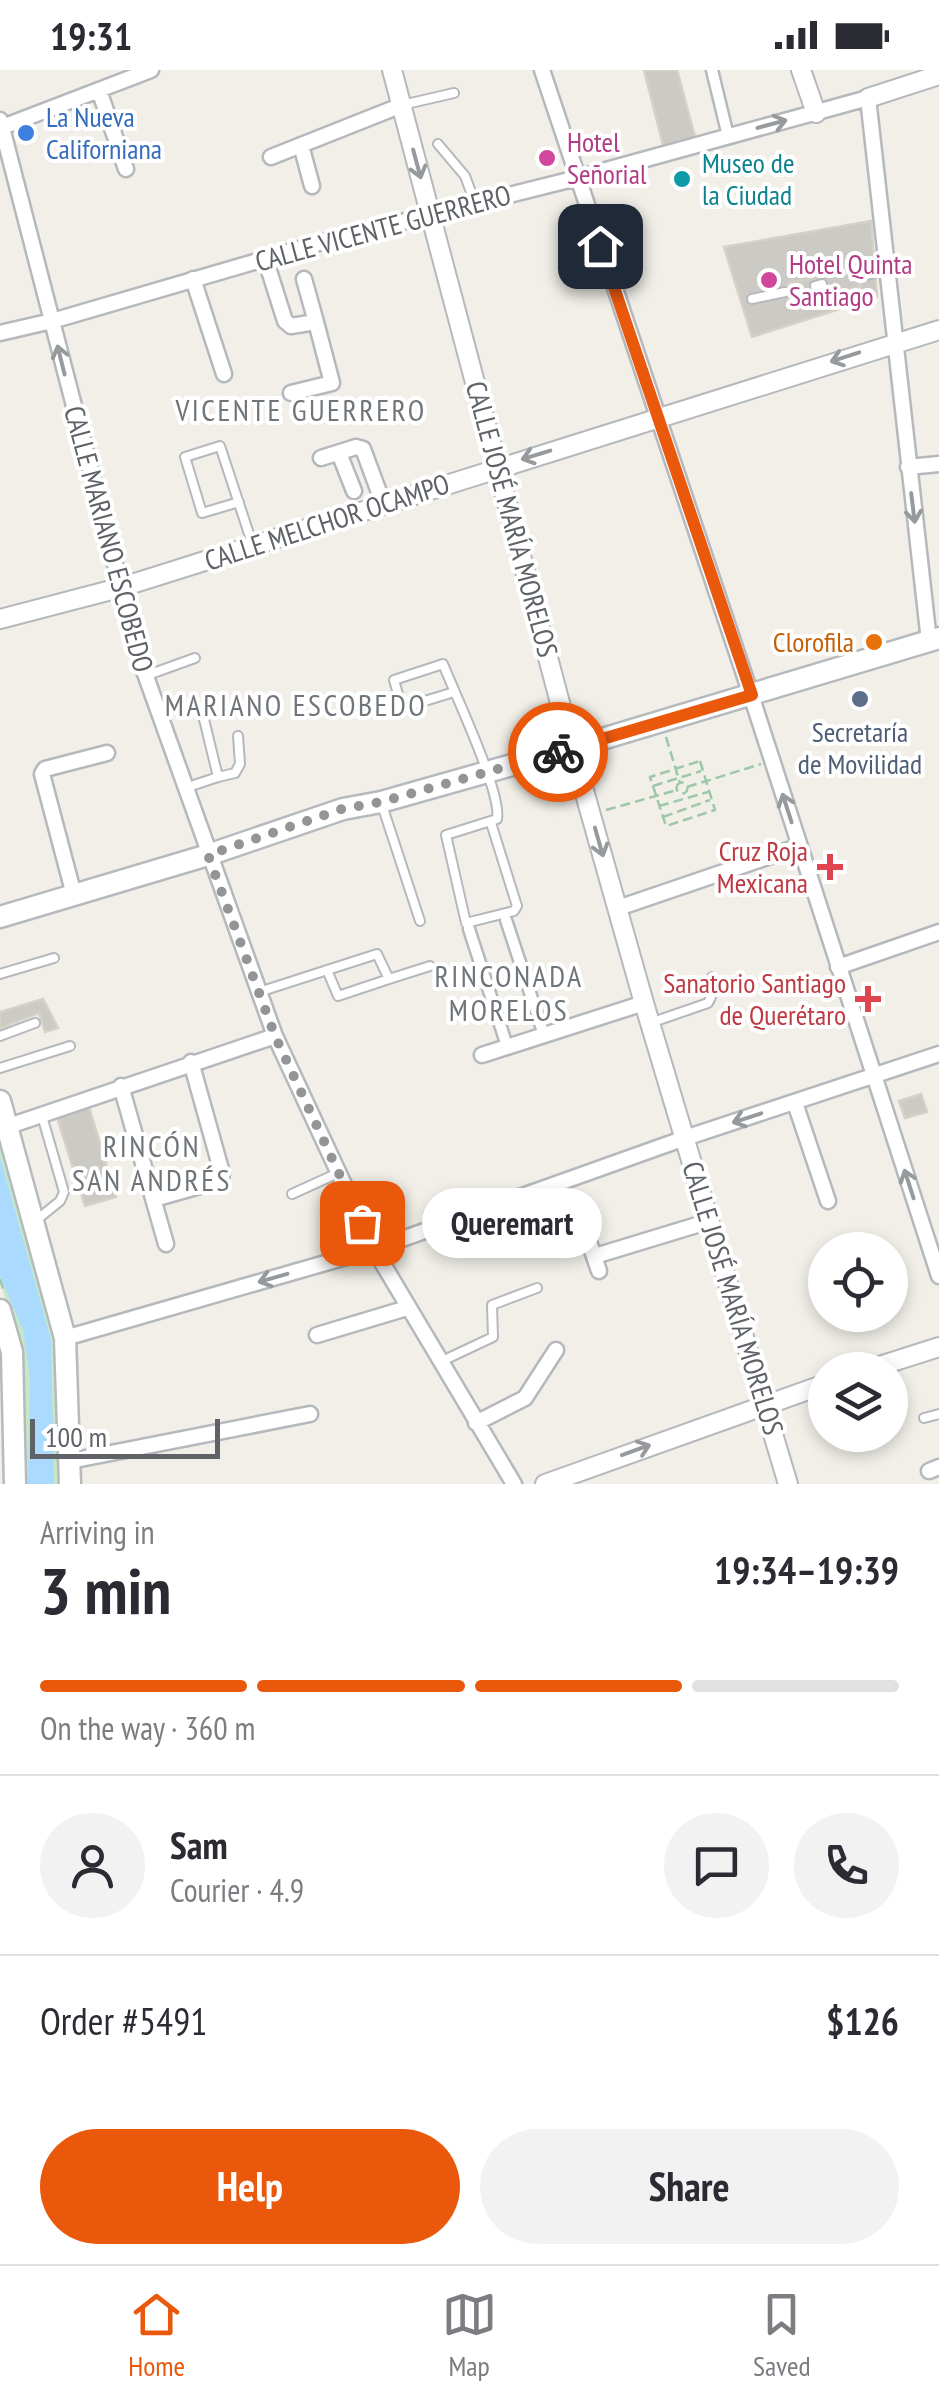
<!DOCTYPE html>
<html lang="en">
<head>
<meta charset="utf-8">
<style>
	:root { --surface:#fff; --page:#f2f2f3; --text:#2b2b33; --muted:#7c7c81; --line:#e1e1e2; --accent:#ea580c }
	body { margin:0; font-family:"PT Sans Narrow",sans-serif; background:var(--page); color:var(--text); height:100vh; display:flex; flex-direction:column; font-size:38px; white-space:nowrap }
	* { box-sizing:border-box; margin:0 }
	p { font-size:32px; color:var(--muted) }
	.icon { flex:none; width:55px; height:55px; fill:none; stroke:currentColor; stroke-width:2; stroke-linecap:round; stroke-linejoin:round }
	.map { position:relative; height:1414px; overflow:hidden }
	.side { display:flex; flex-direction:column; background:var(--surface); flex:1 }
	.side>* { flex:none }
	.tools { position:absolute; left:808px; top:1162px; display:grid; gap:20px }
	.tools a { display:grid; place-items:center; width:100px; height:100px; border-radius:50%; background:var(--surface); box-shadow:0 5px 15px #0003; font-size:50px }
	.scale { position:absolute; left:30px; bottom:25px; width:190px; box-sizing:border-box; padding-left:10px; border:5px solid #5f6368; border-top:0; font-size:28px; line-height:35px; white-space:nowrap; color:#5f6368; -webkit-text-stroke:8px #fff; paint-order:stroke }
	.pin { position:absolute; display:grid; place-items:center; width:85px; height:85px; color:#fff; margin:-42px; border-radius:20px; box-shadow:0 5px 15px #0006 }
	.courier { position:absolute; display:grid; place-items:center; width:100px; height:100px; margin:-50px; border:8px solid #ea580c; border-radius:50%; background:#fff; color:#222; box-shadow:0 2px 12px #0007 }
	.bubble { position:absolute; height:70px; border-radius:35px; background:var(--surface); box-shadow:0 5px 15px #0003; font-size:32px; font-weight:700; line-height:70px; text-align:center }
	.headline em { font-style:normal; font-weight:700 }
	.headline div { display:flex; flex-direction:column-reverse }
	.headline { display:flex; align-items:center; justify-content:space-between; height:170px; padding:0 40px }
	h1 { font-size:65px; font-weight:700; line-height:75px }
	.bar { display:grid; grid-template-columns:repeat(4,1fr); gap:15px 10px; align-content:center; height:120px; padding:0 40px }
	.bar i { height:12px; border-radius:8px; background:var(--line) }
	.bar .current { background:var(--accent) }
	.bar p { grid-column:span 4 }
	.line { display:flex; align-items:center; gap:25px; padding:0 40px; border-top:2px solid var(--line) }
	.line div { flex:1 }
	.round { display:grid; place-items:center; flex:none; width:105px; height:105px; border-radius:52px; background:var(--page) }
	.cta { display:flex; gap:20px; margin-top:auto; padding:20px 40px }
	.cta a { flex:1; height:115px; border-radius:60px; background:var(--accent); color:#fff; font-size:40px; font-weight:700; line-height:115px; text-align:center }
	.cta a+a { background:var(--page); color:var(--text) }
	.status { display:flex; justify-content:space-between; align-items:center; height:70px; padding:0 50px; background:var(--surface); direction:ltr }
	.status svg { height:28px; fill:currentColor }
	.tab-bar { display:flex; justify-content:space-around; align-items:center; height:140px; border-top:2px solid var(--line); background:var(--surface); font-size:28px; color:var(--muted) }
	.tab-bar a { display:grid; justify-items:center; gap:5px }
	.tab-bar .current { color:var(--accent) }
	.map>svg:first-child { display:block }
	.green { fill:#c5e8c5 }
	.water { fill:#aadaff }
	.building { fill:#cccac5; stroke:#d6d1c6; stroke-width:2.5; fill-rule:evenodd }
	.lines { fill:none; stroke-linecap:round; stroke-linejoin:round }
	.service-casing { stroke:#b5b8bc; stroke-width:12 }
	.pedestrian-casing { stroke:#b5b8bc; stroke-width:15 }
	.minor-casing { stroke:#b5b8bc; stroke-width:19 }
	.tertiary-casing { stroke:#b5b8bc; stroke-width:22 }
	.secondary-casing { stroke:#b6babf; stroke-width:25 }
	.path { stroke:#9cc7a9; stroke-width:2.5; stroke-dasharray:10 5; stroke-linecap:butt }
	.service { stroke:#fff; stroke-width:8 }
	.pedestrian { stroke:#fff; stroke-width:10 }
	.minor { stroke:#fff; stroke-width:14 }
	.tertiary { stroke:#fff; stroke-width:18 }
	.secondary { stroke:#fff; stroke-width:20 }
	.oneway { stroke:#979a9d }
	.done { stroke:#929495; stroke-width:10; stroke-dasharray:0 18 }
	.route { stroke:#ea580c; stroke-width:12 }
	.shop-dot { fill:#3f7fe0; stroke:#fff; stroke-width:4 }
	.hotel-dot { fill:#d1479c; stroke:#fff; stroke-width:4 }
	.culture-dot { fill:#0f9aa8; stroke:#fff; stroke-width:4 }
	.food-dot { fill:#e8710a; stroke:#fff; stroke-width:4 }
	.service-dot { fill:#5c6f8a; stroke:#fff; stroke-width:4 }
	.health-dot { fill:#e0444e; stroke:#fff; stroke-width:4 }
	.labels { text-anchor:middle; stroke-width:8; stroke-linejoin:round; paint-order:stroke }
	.shop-label { font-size:28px; fill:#366cbe; stroke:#fff; text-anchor:start }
	.hotel-label { font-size:28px; fill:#b23c85; stroke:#fff; text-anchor:start }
	.culture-label { font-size:28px; fill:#0d838f; stroke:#fff; text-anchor:start }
	.street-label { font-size:28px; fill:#5f6368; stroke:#fff }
	.food-label { font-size:28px; fill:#c56008; stroke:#fff; text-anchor:end }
	.service-label { font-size:28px; fill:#4e5e75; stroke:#fff }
	.health-label { font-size:28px; fill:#be3a42; stroke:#fff; text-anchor:end }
	.neighbourhood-label { font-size:30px; letter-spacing:2.5px; fill:#70757a; stroke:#fff }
</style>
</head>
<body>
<div class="status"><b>19:31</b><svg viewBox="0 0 49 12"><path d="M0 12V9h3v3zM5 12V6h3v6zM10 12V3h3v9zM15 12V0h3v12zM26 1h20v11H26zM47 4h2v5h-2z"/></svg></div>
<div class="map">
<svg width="939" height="1414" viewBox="0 0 939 1414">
	<rect width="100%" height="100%" fill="#f1efe8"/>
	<path class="green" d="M0 1069 60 1281 59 1414H23L19 1279 0 1209Z"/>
	<path class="water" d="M0 1087 51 1270 54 1414H28L30 1307 23 1260 0 1206Z"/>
	<path class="building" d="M644 0H677L695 67 663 75Z
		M871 151 877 227 752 267 724 177ZM857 198 860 217 823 226 821 205ZM813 208 815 218 786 227 784 217 792 212Z
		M857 198 860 217 823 226 821 205Z
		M813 208 815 218 786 227 784 217 792 212Z
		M43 929 58 958 45 962 39 943 0 958V942Z
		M921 1024 927 1042 905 1048 899 1031Z
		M89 1037 116 1127 85 1136 57 1047Z"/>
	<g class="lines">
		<g class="service-casing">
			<path id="service" d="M402 35 454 23
				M438 74 465 106 475 133
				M859 207 886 200
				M815 216 822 214
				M752 229 785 222
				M239 432 202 443 185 387 220 376 253 476
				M145 606 195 588
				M454 622 402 638 394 610 443 594C455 624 502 723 497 749L446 765 466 853 514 841 517 836 491 753
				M218 707 235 703 240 694 238 666
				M185 718 218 707 202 641
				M381 732 420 851
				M0 904 54 888
				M389 909 430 896
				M259 922 377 884 389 909 338 926 327 900
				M653 952 708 933 711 927 712 907
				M0 966 35 953
				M0 998 70 976
				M292 1124 338 1103
				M34 1152 60 1131 64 1122 42 1046
				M440 1292 493 1267 492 1235 537 1218
				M924 1348 939 1344"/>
		</g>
		<g class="pedestrian-casing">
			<path id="pedestrian" d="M712 0 728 66
				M506 850 544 965
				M469 859 507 976"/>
		</g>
		<g class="minor-casing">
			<path id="minor" d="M542 0 751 625 939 1206
				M99 20 126 99
				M0 50 139 587 275 966 374 1179 514 1414
				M0 58 151 0
				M301 75 312 116
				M271 87 402 35
				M265 188 285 251 291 256 316 252 304 209
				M193 209 224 304
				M0 263 52 251 326 171 577 108 868 28 929 571
				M291 323 332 313 316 252
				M339 383 354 421
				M321 388 356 377 363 379 383 433
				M908 397 939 394
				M74 825 42 704 45 699 107 683
				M618 838 800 776
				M838 897 939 862
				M482 985 644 933
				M121 1016 166 1174
				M795 1033 828 1131
				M9 1056 275 966
				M154 1129 221 1110 222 1103 191 992
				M587 1166 599 1201
				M595 1186 710 1151
				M317 1265 407 1238
				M65 1268 374 1179 685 1068 939 984
				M476 1353 525 1328 556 1280
				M70 1391 310 1344
				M929 1401 939 1397"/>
		</g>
		<g class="tertiary-casing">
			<path id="tertiary" d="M392 0 572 678 644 933 788 1414
				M801 0 816 43
				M868 28 939 5
				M0 549 119 518 939 260
				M867 1300 939 1277
				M545 1414 825 1314"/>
		</g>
		<g class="secondary-casing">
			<path id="secondary" d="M0 847 208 785 343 739 381 732 572 678 939 568
				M0 1031 65 1268 70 1414
				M0 1240 12 1282 15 1414"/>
		</g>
		<path class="path" d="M666 667 680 713
			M700 691 715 740 666 756 650 707Z
			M676.5 718a5.5 5.5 0 1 1 11 0a5.5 5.5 0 1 1-11 0Z
			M653 716 701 701
			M687 717 761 694
			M659 736 708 722
			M606 740 677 720
			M663 747 710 730
			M0 1209 4 1222"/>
		<use href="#service" class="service"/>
		<use href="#pedestrian" class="pedestrian"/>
		<use href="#minor" class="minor"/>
		<use href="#tertiary" class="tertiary"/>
		<use href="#secondary" class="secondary"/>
	</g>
	<defs><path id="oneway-shaft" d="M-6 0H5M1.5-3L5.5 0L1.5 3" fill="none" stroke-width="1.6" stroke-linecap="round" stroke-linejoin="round" transform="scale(2.5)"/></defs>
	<g class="oneway">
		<use href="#oneway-shaft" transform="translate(772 54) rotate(-15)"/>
		<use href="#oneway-shaft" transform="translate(417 94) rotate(75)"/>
		<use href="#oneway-shaft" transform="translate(845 287) rotate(162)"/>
		<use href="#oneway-shaft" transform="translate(61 290) rotate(-104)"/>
		<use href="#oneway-shaft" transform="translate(536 385) rotate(163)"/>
		<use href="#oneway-shaft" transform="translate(913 438) rotate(83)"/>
		<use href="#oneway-shaft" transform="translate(787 738) rotate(-108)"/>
		<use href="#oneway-shaft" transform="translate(599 772) rotate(74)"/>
		<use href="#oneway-shaft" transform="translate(747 1048) rotate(162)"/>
		<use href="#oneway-shaft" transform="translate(909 1114) rotate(-108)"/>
		<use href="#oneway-shaft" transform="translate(273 1208) rotate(164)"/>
		<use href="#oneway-shaft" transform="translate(636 1380) rotate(-20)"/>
	</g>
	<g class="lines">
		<path class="done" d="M362 1153 275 966 208 785 342 739 381 732 558 682"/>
		<path class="route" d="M558 682 752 625 600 176"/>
	</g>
	<circle class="shop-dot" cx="26" cy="63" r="10"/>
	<g class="hotel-dot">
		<circle cx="547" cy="88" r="10"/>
		<circle cx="769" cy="210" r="10"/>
	</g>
	<circle class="culture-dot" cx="682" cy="109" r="10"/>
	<circle class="food-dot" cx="874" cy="572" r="10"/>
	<circle class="service-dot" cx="860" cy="629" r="10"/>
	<g class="health-dot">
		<path d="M825 782h10v10h10v10h-10v10h-10v-10h-10v-10h10z"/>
		<path d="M863 914h10v10h10v10h-10v10h-10v-10h-10v-10h10z"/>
	</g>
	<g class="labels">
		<g class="shop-label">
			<text x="46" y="57">La Nueva<tspan x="46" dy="32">Californiana</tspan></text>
		</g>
		<g class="hotel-label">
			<text x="567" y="82">Hotel<tspan x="567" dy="32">Señorial</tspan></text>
			<text x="789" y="204">Hotel Quinta<tspan x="789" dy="32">Santiago</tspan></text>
		</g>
		<g class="culture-label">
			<text x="702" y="103">Museo de<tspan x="702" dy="32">la Ciudad</tspan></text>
		</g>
		<g class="street-label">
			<text transform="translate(383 158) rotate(-15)" y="10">CALLE VICENTE GUERRERO</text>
			<text transform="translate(512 449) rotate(75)" y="10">CALLE JOSÉ MARÍA MORELOS</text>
			<text transform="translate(327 452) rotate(-18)" y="10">CALLE MELCHOR OCAMPO</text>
			<text transform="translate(109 469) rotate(75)" y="10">CALLE MARIANO ESCOBEDO</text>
			<text transform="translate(733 1228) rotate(73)" y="10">CALLE JOSÉ MARÍA MORELOS</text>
		</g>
		<g class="food-label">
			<text x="854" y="582">Clorofila</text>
		</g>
		<g class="service-label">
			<text x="860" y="672">Secretaría<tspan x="860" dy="32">de Movilidad</tspan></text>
		</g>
		<g class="health-label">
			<text x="808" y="791">Cruz Roja<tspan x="808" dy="32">Mexicana</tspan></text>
			<text x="846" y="923">Sanatorio Santiago<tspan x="846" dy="32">de Querétaro</tspan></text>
		</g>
		<g class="neighbourhood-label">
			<text x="301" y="351">VICENTE GUERRERO</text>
			<text x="296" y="646">MARIANO ESCOBEDO</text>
			<text x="509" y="917">RINCONADA<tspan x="509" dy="34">MORELOS</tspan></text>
			<text x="152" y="1087">RINCÓN<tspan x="152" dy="34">SAN ANDRÉS</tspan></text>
		</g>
	</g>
</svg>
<div class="tools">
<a><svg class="icon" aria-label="locate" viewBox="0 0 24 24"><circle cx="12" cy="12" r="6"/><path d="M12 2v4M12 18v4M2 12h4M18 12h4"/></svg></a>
<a><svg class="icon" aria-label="layers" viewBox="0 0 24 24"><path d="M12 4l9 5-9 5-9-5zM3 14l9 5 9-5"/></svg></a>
</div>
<div class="scale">100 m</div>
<div class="pin" style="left:362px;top:1153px;background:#ea580c"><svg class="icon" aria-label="bag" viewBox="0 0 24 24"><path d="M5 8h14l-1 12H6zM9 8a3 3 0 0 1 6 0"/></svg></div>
<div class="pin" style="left:600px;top:176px;background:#1f2937"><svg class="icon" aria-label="home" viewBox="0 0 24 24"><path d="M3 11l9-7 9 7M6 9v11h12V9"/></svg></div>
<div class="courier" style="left:558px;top:682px"><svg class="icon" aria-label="bike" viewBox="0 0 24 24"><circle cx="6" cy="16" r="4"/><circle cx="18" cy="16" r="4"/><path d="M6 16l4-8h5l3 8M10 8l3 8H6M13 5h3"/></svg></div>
<div class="bubble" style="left:422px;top:1118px;width:180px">Queremart</div>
</div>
<section class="side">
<div class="headline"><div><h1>3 min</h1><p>Arriving in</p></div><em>19:34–19:39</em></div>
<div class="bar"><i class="current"></i><i class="current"></i><i class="current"></i><i></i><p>On the way · 360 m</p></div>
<div class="line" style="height:180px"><a class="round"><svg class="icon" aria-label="person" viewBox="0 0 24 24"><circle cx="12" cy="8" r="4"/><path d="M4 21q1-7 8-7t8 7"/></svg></a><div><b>Sam</b><p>Courier · 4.9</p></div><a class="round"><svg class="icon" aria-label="chat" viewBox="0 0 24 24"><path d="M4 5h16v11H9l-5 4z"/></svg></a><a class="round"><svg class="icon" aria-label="phone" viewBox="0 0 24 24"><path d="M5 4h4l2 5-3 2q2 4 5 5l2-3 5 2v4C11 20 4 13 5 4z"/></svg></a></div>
<div class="line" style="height:130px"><div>Order #5491</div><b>$126</b></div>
<div class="cta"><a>Help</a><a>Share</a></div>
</section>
<nav class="tab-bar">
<a class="current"><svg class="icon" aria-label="home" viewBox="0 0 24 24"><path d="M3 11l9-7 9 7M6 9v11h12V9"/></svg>Home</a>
<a><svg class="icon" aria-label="map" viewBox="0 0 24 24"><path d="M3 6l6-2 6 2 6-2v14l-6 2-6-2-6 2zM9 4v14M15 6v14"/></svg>Map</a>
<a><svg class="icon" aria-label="saved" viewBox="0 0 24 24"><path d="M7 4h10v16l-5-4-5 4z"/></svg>Saved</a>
</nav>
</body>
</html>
